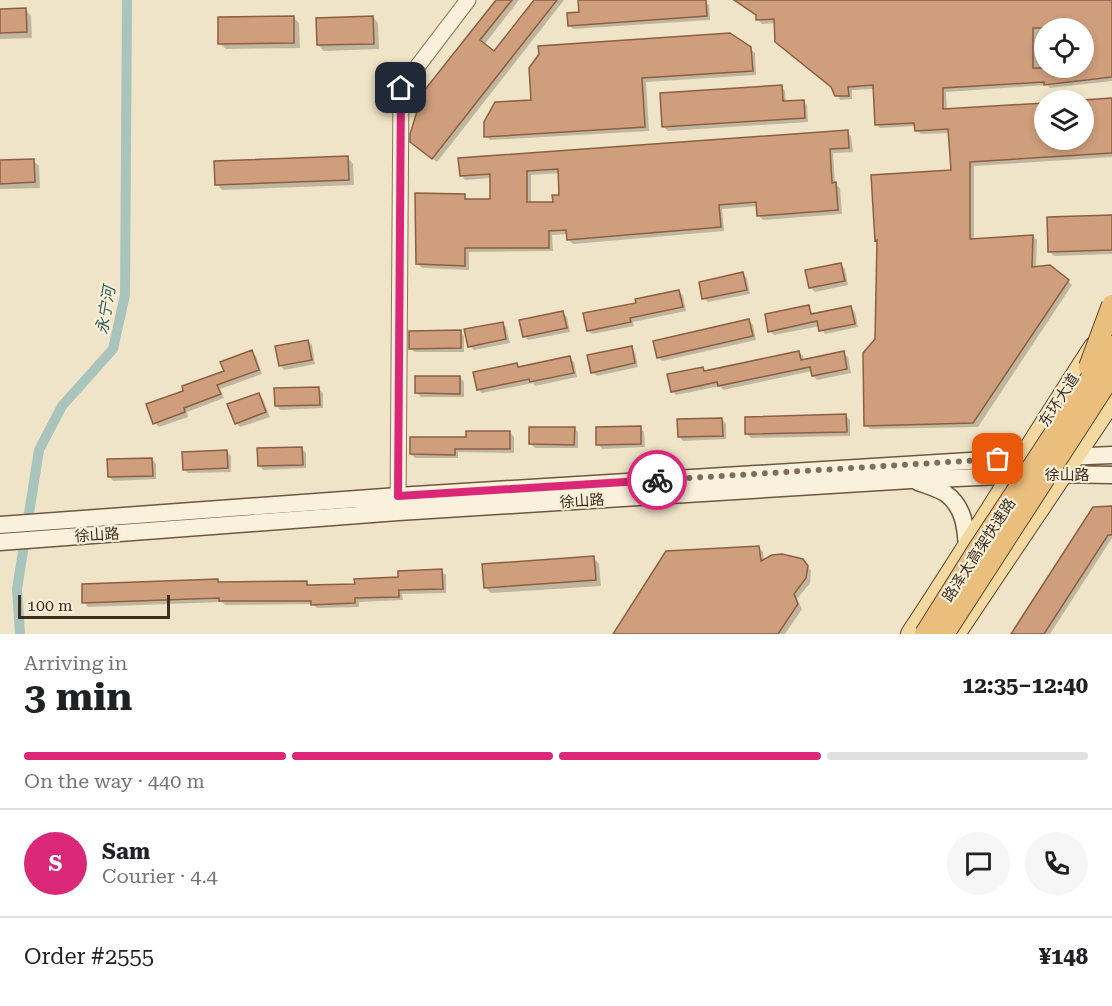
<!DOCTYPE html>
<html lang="en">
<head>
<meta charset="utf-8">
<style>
	:root { --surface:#fff; --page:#f6f6f6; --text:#202124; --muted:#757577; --line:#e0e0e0; --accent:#db2777 }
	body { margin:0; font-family:"Roboto Serif","Noto Sans SC",serif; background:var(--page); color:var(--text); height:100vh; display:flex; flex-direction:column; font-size:22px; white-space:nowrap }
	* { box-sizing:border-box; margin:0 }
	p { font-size:20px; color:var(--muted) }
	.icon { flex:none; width:33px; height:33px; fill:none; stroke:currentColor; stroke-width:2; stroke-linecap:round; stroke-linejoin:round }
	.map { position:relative; height:634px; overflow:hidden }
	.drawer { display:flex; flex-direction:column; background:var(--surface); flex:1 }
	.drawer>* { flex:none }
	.fabs { position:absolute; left:1034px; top:18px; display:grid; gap:12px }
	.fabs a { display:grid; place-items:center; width:60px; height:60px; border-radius:50%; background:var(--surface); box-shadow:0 3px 9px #0003; font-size:30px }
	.scale { position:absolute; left:18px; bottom:15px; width:152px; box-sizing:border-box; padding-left:6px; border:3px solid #3d2e20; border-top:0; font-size:16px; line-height:21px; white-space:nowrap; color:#3d2e20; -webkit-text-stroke:4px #f7eed8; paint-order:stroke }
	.pin { position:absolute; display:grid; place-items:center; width:51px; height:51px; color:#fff; margin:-26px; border-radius:12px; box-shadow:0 3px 9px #0006 }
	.courier { position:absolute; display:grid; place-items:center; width:60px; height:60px; margin:-30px; border:4px solid #db2777; border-radius:50%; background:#fff; color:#222; box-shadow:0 2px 8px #0007 }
	.summary em { font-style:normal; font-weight:700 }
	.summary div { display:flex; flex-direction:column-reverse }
	.summary { display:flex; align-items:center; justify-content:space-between; height:102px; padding:0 24px }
	h1 { font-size:39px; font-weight:700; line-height:45px }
	.bar { display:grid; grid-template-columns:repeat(4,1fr); gap:9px 6px; align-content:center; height:72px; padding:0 24px }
	.bar i { height:8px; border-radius:4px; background:var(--line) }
	.bar .active { background:var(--accent) }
	.bar p { grid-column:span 4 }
	.line { display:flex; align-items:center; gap:15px; padding:0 24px; border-top:2px solid var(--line) }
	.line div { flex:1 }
	.round { display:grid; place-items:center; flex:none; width:63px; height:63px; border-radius:32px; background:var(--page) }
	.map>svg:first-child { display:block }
	.shadow { fill:#0003; fill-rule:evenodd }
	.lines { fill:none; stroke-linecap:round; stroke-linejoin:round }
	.canal { stroke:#a9c4bc; stroke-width:10 }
	.building { fill:#cf9f7d; stroke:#8d5f41; stroke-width:1.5; fill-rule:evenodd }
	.tertiary-casing { stroke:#8d765c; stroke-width:17 }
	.secondary-casing { stroke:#6f573f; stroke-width:19 }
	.primary-casing { stroke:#5b4430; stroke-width:22 }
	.tertiary { stroke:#faf1dc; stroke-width:15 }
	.secondary { stroke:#faf1dc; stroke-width:16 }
	.primary { stroke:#f3d9a0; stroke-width:20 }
	.trunk-bridge-casing { stroke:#5b4430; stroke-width:22; stroke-linecap:butt }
	.trunk-bridge { stroke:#eabe7c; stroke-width:20 }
	.done { stroke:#7c6e5b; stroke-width:6; stroke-dasharray:0 10.8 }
	.route { stroke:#db2777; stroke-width:8 }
	.labels { text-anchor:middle; stroke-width:4.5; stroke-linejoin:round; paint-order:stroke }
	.street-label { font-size:15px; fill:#3d2e20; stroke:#f7eed8 }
	.water-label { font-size:16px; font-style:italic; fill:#2f5d5a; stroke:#f7eed8 }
</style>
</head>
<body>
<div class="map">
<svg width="1112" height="634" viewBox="0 0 1112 634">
	<rect width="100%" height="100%" fill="#f0e4c8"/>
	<path class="shadow" d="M498 0H519L484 45 494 53 536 0H564L437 162 416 146Z
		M579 0H700L709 5 710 20 573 29 569 25 580 14Z
		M734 0H1112V81L1050 88 1047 85 946 92 947 110 1044 104V140H1083V102L1112 100V157L974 166V240L1033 236 1037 240 1036 268 1068 281 1072 285 978 427 870 429 866 425 877 339 879 242 876 240 952 171 950 133 921 134 916 130V126L880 128 876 124 874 89 852 90V99L840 100 833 87 776 23 762 24 758 20 757 16ZM1044 28H1083V68H1044Z
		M26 10 31 16 32 38 0 39V11Z
		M293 17 299 23 300 48 226 49 220 44Z
		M373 17 378 23 379 49 324 51 318 45Z
		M750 49 755 53 756 75 646 82 649 131 490 140 486 136 533 101Z
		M781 86 785 91 786 102 803 101 807 105 808 122 668 131 663 126Z
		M847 132 851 136 853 152 833 153 835 184 840 188 842 214 763 220 759 216 758 206 722 209 724 231 573 244 568 239V234L552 235 553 251 469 252V270L422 268 418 264 464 196 469 201H492V178L465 180 461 175ZM560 173 561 196 554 203H531V175Z
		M348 158 353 164 354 185 222 190 217 184Z
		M33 160 39 166 40 188 0 189V161Z
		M1112 217V254L1054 256 1050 252Z
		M841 265 845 269 848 285 815 292 810 287Z
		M742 274 747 278 750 294 708 302 704 298Z
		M679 291 683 296 686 311 633 322 634 326 592 334 588 330 638 304Z
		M808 307 813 315 851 308 855 312 858 327 825 334 820 326 774 335 770 331Z
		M562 312 567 317 570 332 528 340 524 336Z
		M749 320 753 325 756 340 662 361 658 357Z
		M502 323 506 327 510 343 474 350 469 346Z
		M460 332 464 336V352H415L410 348Z
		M308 341 312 345 315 364 284 370 280 365Z
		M631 348 635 352 638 367 597 376 592 372Z
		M251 352 256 356 262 374 220 389 224 398 187 412 188 417 159 427 155 423 185 392 225 372Z
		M799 352 803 356 804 361 843 353 848 357 851 373 817 380 813 376 812 371 723 390 720 386 676 395 672 391 702 368 706 372Z
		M570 358 574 362 577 377 535 386 533 383 482 393 478 389 517 365 520 368Z
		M460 377 464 382V397H421L417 393Z
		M319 389 323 393V408L281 410 276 406Z
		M259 394 263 399 270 417 240 427 236 423Z
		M846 416 850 420V436L751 438 747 434Z
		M722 419 726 424V439L683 441 679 436Z
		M640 427 644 432 645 447 602 449 598 444Z
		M574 428 578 432V448H535L531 444Z
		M510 433 514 437V453L458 452V458H415L411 454 467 438Z
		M301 448 306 453V468L263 470 259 465Z
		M227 452 231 456V472L188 473 184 469Z
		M152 459 156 464V479L113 481 109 476Z
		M1112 508V538L1050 634H1013Z
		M759 547 763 552 764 561 807 565 811 571 810 583 797 599 802 609 785 634H614Z
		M594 558 599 564 601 586 491 593 485 587Z
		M441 571 446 575V593L402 594 403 600 359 602V607L317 608 313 604 225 605 222 602 88 607 84 602 217 580 220 583H306L310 587 356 585Z"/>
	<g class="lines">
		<path class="canal" d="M20 634 17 589 39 450 62 406 113 349 125 295 127 0"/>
	</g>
	<path class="building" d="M496 0H512L480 40 494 51 534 0H557L432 159 410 142V134L423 92Z
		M578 0H706L707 16 568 26 567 13 579 12Z
		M734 0H1112V77L1044 85V82L943 88V109L1044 103V140H1083V100L1112 98V153L970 162V239L1033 235 1032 267 1050 265 1069 280 973 423 864 426 863 353 875 339 877 240 875 241 871 175 951 170 948 129 915 131 914 123 875 125 873 85 848 87 849 96H835L831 87 775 42 774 19 756 20V15ZM1033 28H1083V68H1033Z
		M26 8 27 32 0 33V9Z
		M294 16V43L218 44V17Z
		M373 16 374 44 317 45 316 18Z
		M730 33 751 47 753 71 642 78 645 127 484 137V122L495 102 531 100 529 68 539 54 538 46Z
		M782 85 783 101 804 100 805 118 662 127 660 93Z
		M848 130 849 148 830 149 832 183 836 182 838 210 757 216 756 202 719 205 721 227 567 240 566 230 549 231V248H465V266L416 264 415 193 465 194V199H490V174L460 176 458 158ZM558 169 559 195H552L553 202H527V171Z
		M348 156 349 180 215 185 214 161Z
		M34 159 35 182 0 184V160Z
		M1112 215V250L1048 252 1047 217Z
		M841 263 845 281 809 288 805 270Z
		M743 272 747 290 702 299 699 282Z
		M679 290 683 307 630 318 631 322 587 331 583 313 636 303 635 299Z
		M809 305 811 314 851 306 855 324 819 331 817 321 768 332 765 314Z
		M563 311 567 328 523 337 519 320Z
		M749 319 753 336 657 358 653 341Z
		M503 322 506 339 468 347 464 329Z
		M461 330V348L409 349V331Z
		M308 340 312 360 279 366 275 346Z
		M632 346 635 363 591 373 587 355Z
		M252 350 259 370 217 385 221 394 184 408 185 412 153 424 146 404 183 391 182 386 224 371 220 362Z
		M799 351 801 360 844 351 847 369 812 376 810 367 718 386 717 382 671 392 667 374 703 367 704 371Z
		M570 356 574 373 530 382 529 379 477 390 473 372 517 363 518 367Z
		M415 376H460V394L415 393Z
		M319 387 320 405 275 406 274 388Z
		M259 393 266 412 235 424 227 404Z
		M846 414 847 432 745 434V417Z
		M722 418 723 436 678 437 677 419Z
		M641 426V444L596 445V427Z
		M529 427H575L574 445 529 444Z
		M466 431H510V449H455V455L410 454V437H466Z
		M302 447 303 465 258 466 257 448Z
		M227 450 228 468 183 470 182 452Z
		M152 458 153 476 108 477 107 459Z
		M1112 506V535H1108L1044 634H1011L1093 507Z
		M759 546 761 561 772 555 782 554 803 559 808 566 806 578 794 594 798 604 778 634H613L666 551Z
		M594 556 596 580 484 588 482 564Z
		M442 569 443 589 399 590V597L355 598V603L311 605V601H219V598L82 603V584L218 579V582L307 581V585L355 584 354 579 398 577V571Z"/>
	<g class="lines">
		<g class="tertiary-casing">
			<path id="tertiary" d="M398 508 401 88 468 0"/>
		</g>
		<g class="secondary-casing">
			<path id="secondary" d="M1065 457 1112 455
				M1053 474 1112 475
				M918 482C926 485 937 488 945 493 964 506 966 528 967 549
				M0 525 398 496 1033 457
				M0 542 398 512 911 480 1021 475"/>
		</g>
		<g class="primary-casing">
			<path id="primary" d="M911 634C974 539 1032 442 1094 347
				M955 634 1112 400"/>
		</g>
		<use href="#tertiary" class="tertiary"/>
		<use href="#secondary" class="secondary"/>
		<use href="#primary" class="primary"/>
		<g class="trunk-bridge-casing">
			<path id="trunk-bridge" d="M1089 367 1112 305
				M925 634 977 551 1112 346
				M944 634 1112 374"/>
		</g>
		<use href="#trunk-bridge" class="trunk-bridge"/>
	</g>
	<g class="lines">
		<path class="done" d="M657 480 998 459"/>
		<path class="route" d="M401 88 398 496 657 480"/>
	</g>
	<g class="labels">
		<g class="street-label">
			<text transform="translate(1059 400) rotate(-57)" y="5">东环大道</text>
			<text x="1067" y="480">徐山路</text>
			<text transform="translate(582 501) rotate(-4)" y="5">徐山路</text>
			<text transform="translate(97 535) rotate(-4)" y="5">徐山路</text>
			<text transform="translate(979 550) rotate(-57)" y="5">路泽太高架快速路</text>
		</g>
		<g class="water-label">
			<text transform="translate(105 310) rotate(-80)" y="6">永宁河</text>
		</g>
	</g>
</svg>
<div class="fabs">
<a><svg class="icon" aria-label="locate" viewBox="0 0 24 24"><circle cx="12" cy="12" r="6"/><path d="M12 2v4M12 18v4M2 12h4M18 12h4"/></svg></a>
<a><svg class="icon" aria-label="layers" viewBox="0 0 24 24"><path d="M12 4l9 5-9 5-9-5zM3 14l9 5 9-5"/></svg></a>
</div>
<div class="scale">100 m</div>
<div class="pin" style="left:998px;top:459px;background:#ea580c"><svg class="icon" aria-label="bag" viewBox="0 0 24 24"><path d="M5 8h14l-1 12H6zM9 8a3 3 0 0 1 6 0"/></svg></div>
<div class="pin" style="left:401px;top:88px;background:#1f2937"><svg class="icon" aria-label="home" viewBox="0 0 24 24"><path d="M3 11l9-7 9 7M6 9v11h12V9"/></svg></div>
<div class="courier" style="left:657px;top:480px"><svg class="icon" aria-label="bike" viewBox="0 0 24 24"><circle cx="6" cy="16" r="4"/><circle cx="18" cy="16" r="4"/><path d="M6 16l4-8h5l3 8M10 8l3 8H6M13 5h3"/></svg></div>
</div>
<section class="drawer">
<div class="summary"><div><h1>3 min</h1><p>Arriving in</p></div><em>12:35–12:40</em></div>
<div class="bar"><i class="active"></i><i class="active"></i><i class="active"></i><i></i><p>On the way · 440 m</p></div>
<div class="line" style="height:108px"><b class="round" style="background:var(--accent);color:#fff">S</b><div><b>Sam</b><p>Courier · 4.4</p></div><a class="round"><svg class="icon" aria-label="chat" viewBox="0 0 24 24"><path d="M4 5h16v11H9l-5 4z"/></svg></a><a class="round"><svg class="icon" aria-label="phone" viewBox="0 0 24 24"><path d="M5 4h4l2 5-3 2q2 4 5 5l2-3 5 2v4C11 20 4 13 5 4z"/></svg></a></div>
<div class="line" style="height:78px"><div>Order #2555</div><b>¥148</b></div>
</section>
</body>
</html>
